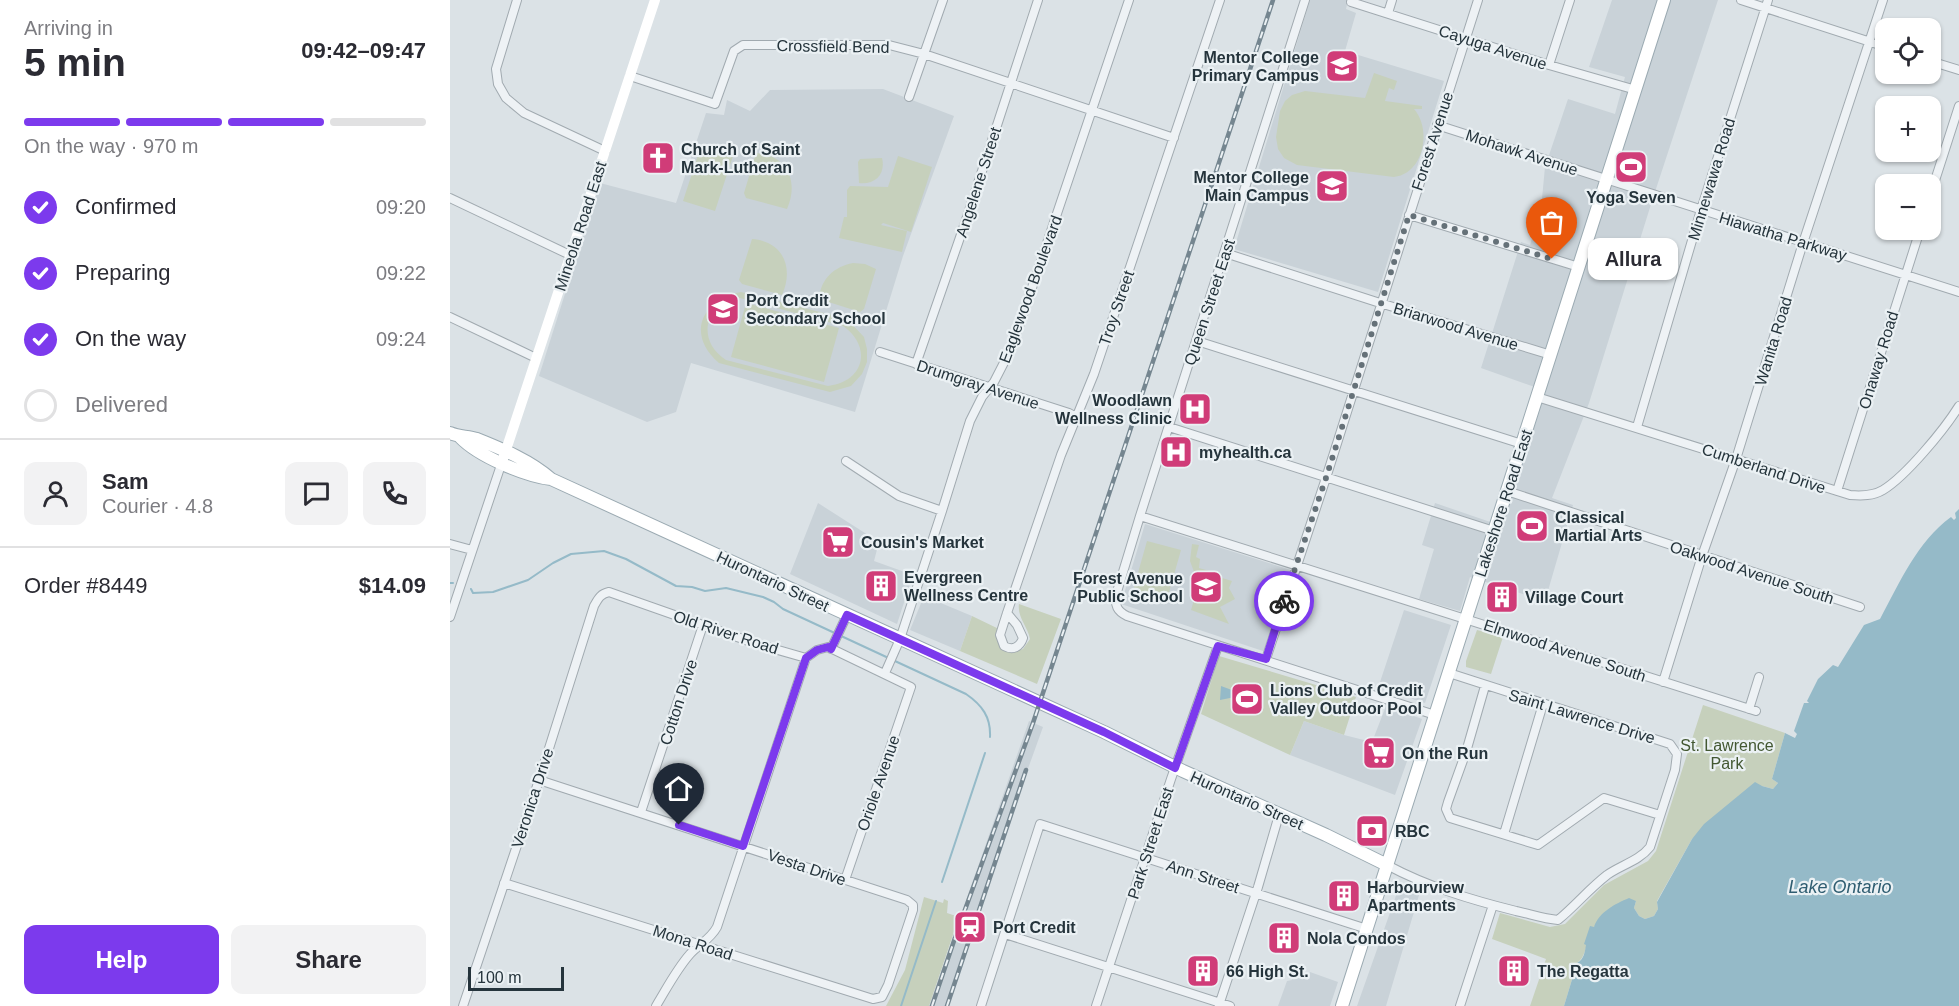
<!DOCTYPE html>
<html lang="en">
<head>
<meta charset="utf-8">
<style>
	:root { --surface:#fff; --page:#f2f2f3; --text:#2b2b33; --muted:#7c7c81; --line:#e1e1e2; --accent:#7c3aed }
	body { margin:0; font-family:Helvetica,sans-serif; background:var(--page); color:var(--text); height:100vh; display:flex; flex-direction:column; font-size:22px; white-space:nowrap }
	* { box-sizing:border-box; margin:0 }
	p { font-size:20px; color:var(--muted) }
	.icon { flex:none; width:33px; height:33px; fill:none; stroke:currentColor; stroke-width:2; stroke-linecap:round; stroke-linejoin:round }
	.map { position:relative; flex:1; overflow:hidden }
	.sheet { display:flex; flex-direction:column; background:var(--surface); width:450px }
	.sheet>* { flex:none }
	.buttons { position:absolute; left:1425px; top:18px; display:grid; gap:12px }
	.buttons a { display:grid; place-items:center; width:66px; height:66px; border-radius:12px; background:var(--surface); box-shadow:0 2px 4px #0004; font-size:30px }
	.scale { position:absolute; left:18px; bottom:15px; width:96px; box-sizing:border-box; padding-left:6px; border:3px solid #25343c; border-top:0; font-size:16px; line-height:21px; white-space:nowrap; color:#25343c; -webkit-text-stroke:4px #ebf1f4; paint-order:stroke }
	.pin { position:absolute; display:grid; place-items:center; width:51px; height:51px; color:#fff; margin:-62px -26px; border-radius:50% 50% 50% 0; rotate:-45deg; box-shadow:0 0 6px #0007 }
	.pin .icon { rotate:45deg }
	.courier { position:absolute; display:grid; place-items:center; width:60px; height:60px; margin:-30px; border:4px solid #7c3aed; border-radius:50%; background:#fff; color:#222; box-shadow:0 2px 8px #0007 }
	.bubble { position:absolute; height:42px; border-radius:12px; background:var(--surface); box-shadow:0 2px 4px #0004; font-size:20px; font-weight:700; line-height:42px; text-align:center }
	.summary em { font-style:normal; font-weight:700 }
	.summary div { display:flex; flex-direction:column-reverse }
	.summary { display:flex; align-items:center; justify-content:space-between; height:102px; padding:0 24px }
	h1 { font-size:39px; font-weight:700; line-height:45px }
	.bar { display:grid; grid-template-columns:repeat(4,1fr); gap:9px 6px; align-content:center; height:72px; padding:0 24px }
	.bar i { height:8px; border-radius:4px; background:var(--line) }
	.bar .current { background:var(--accent) }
	.bar p { grid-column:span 4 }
	.line { display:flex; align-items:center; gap:15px; padding:0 24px; border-top:2px solid var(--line) }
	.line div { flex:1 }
	.round { display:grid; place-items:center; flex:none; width:63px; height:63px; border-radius:12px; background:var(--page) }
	ol { padding:0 24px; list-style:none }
	li { display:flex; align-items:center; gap:18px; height:66px }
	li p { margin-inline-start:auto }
	li .icon { padding:6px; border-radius:50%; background:var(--accent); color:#fff; stroke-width:4 }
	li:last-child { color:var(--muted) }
	li i { width:33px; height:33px; border:3px solid var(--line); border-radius:50% }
	.primary-button { display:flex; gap:12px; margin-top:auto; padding:12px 24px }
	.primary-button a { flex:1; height:69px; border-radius:12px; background:var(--accent); color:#fff; font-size:24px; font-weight:700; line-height:69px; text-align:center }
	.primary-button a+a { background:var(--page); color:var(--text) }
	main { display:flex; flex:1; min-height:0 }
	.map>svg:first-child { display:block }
	.built { fill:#c9d2d8 }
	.green { fill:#c6d0bc; fill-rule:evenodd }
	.water { fill:#95bac8 }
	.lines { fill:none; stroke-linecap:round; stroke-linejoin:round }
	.stream { stroke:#95bac8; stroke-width:2 }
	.street-casing { stroke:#a1aab0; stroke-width:10 }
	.primary-casing { stroke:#9baab2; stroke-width:14 }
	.street { stroke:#eef2f5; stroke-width:8 }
	.secondary { stroke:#fff; stroke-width:10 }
	.primary { stroke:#fff; stroke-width:12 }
	.rail-casing { stroke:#758690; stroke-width:4.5 }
	.rail { stroke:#ebf1f4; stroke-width:2; stroke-dasharray:7; stroke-linecap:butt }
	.done { stroke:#657178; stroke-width:6; stroke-dasharray:0 10.8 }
	.route { stroke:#7c3aed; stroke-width:8 }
	.labels { text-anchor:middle; stroke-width:4.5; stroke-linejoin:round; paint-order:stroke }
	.street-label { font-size:16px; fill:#25343c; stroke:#ebf1f4 }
	.poi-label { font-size:16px; font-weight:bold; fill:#25343c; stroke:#ebf1f4; text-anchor:start }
	.park-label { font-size:16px; fill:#435832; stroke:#ebf1f4 }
	.water-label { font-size:18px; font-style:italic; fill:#2f5d71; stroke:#ebf1f4 }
</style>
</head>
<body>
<main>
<section class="sheet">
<div class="summary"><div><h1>5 min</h1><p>Arriving in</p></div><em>09:42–09:47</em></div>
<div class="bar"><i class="current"></i><i class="current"></i><i class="current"></i><i></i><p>On the way · 970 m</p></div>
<ol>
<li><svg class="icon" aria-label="check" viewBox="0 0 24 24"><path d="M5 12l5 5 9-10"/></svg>Confirmed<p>09:20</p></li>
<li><svg class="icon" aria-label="check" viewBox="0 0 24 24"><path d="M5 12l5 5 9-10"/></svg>Preparing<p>09:22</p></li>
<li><svg class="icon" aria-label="check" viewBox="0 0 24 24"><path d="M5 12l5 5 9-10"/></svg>On the way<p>09:24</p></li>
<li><i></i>Delivered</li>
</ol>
<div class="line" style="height:108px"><a class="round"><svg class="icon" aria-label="person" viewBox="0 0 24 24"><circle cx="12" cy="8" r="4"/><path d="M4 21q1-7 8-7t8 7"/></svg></a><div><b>Sam</b><p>Courier · 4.8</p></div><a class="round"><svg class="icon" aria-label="chat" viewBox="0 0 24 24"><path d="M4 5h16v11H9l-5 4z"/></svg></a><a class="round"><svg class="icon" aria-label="phone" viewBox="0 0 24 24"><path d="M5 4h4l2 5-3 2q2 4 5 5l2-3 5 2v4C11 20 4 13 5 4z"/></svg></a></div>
<div class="line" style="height:78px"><div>Order #8449</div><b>$14.09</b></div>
<div class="primary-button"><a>Help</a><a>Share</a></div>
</section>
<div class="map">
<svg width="1509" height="1006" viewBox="0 0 1509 1006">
	<rect width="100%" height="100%" fill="#dbe2e6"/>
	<path class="built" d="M860 0H898L896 9 906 13 895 51 994 81 928 292 784 249Z
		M1162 0H1268L1202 201 1139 403 1102 498 1123 505 1095 601 1020 577 1010 611 969 599 984 549 972 545 985 503 1052 526 1096 391 1031 368 1071 242 1080 245 1091 209 1095 167 1118 99 1165 114 1175 77 1139 67Z
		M433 89 504 116 453 256 405 412 241 363 226 412 197 422 89 376 150 183 226 203 256 113 274 115 277 100 300 111 320 90Z
		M368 503 429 542 424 561 463 575 447 624 340 574Z
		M695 524 841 570 816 648 813 651 671 604Z
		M474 596 522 616 510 651 460 630Z
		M954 610 1001 625 975 703 928 688Z
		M936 706 972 719 945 795 840 755 854 721 894 735 922 742Z
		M579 721 593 727 575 777 499 1006H479Z
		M948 890 969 895 936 1006H907Z
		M860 972 888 982 880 1006H828L837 981 842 980 844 976 858 980Z"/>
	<path class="green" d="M924 73 947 81 944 90 939 88 935 101 972 106V109H964C982 129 974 174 944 177L847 165 834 158 828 149 826 137 830 111 835 101 842 95 855 91 915 98Z
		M251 146 283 156 265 211 233 201Z
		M306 153C338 155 349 182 337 209L296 198 294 193Z
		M448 156 482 167 461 232 433 223 431 225 457 231 452 252 389 238 394 217H397V190L400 186 438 187Z
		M432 158C436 174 425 185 409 183L408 162 410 159Z
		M302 239C334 241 344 269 332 295L292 284 289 280Z
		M403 263 415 264 426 269 414 309 410 312 369 299C371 278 384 267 403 263Z
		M291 292 397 319 414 337 417 349V362L412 374 401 386 380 392 269 363C236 335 251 300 291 292ZM290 298 393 326C423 347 414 382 378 386L276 360C246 340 254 304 290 298Z
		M296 303 389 328 374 382 281 357Z
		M697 541 731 550 716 603 682 594Z
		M742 544 749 545 746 557 750 559 749 568 763 572 762 575 782 581 779 588 785 599 770 607 779 624 741 610 746 593 742 591 746 577 740 561Z
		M569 604 611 619 587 684 510 651 522 616 551 630 553 647 563 652 573 649 580 639C578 627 567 617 569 604Z
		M1027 630 1053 637 1041 674 1016 667V661Z
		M769 656 906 697 894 735 854 721 840 755 751 714Z
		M1253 705 1335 733 1322 779 1328 783 1323 789 1312 786 1242 839 1207 901 1208 909 1204 916 1195 919 1189 916 1184 908 1186 901C1173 909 1157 916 1145 926 1135 935 1139 955 1127 963L1114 1006H1080L1096 959 1042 939 1050 913 1100 927 1115 924 1154 885 1198 861 1206 851Z
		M474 897 493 903 494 899 498 901 497 913 509 917 479 1006H436L455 970Z"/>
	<path class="water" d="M1509 509V1006H1114L1127 963C1134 960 1135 951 1136 945L1134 944 1140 926 1144 927C1149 912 1165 904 1179 898L1186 901 1184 908 1189 916 1195 919 1204 916 1208 909 1207 902 1242 839 1254 824 1305 782 1312 786 1323 789 1328 783 1322 779 1335 733 1345 738 1347 734 1344 731 1354 703H1359L1357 701 1368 679 1383 665 1388 667 1414 625 1430 619C1450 582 1467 542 1501 517L1504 520 1506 518 1505 513Z
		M771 686 790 693 789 697 810 698 809 711 784 709 785 697 770 700Z"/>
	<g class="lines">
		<path class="stream" d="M0 583H3
			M21 589 23 593 43 592 78 580 103 563 121 554 154 551 176 559 226 586 242 587 255 591 276 588 313 597 324 602 333 609 516 694C532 705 541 717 540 737
			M492 882 535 753
			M451 1006 486 901"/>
		<g class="street-casing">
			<path id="street" d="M67 0 46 69 48 84 56 98 74 113 155 151
				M855 0 690 516 666 595C665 606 667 611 677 616L985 715
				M1291 0 1436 47
				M901 2 1099 65 1186 90
				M938 13 942 0
				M1480 61 1509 70
				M1099 65 1120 0
				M180 76 265 104 284 51 293 45H439L474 54 724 138
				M459 97 493 0
				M987 125 1509 292
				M1480 196 1509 106
				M0 198 120 255
				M959 215 1129 267
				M775 253 930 303 1101 355
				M0 317 86 358
				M747 341 1072 444
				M430 352 619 413 626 417
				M466 364 515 223 588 0
				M1087 397 1400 495C1412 496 1423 496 1433 490 1456 476 1494 430 1509 406
				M719 427 1044 531
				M1187 427 1251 210 1318 0
				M396 461 449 496 492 511
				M1057 491 1410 607
				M1387 491 1470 230
				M690 516 1306 711
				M0 544 22 550
				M557 613 567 625 573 638C570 647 563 651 554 646L550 635 557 613 611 455 644 374 770 0
				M0 617 52 462
				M381 649 397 615
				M816 659 876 478 1028 0
				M435 673 450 639 492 511 520 421 532 397 544 382 562 347 679 0
				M1213 682 1252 556 1286 459 1353 243 1433 0
				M1035 686 1016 752 998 802 996 809 1000 818 1088 845 1154 798 1210 815
				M1299 709 1309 677
				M191 812 253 625
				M1054 834 1093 704
				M937 865C978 887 1022 900 1066 911 1080 914 1094 919 1108 920 1125 906 1139 889 1157 875 1171 865 1189 861 1200 847L1225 770 1227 754 1220 744 999 673
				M54 883 423 999 432 997 438 985 463 910V905L457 900 89 780
				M555 934 780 1006
				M769 1005 808 887 829 815
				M13 1006 89 780 144 606C148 599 150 594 159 592L307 644 356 658 367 650 378 647 461 687 395 880
				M206 1006C217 988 226 970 240 954 249 944 260 940 267 927L356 658
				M531 1006 590 824 917 929
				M646 1006 721 779 768 646
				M1010 1006 1043 905"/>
		</g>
		<g class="primary-casing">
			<path id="primary" d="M0 433C9 437 18 436 27 439 52 449 81 461 101 479L654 732 733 771 876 835 937 865
				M10 437C28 456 75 476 101 479
				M892 1006 1214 0"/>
		</g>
		<use href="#street" class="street"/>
		<path class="secondary" d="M53 459 205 0"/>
		<use href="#primary" class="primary"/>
		<g class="rail-casing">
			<path id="rail" d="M482 1006 508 929 583 723 823 0
				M497 1006 576 770"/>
		</g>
		<use href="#rail" class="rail"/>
	</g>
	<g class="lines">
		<path class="done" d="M834 601 876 478 959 215 1102 259"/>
		<path class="route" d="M229 825 293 846 356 658 367 650 378 647 381 649 397 615 654 732 725 768 768 646 816 659 834 601"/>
	</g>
	<defs>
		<g id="school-square" transform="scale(1.725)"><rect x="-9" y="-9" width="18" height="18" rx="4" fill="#d03c78" stroke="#ebf1f4"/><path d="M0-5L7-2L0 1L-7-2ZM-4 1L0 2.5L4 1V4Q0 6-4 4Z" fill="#fff"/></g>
		<g id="church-square" transform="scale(1.725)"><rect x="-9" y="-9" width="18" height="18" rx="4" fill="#d03c78" stroke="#ebf1f4"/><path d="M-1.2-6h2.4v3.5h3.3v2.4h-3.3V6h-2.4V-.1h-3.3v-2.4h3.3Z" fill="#fff"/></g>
		<g id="stadium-square" transform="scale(1.725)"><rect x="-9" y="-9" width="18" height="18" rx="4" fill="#d03c78" stroke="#ebf1f4"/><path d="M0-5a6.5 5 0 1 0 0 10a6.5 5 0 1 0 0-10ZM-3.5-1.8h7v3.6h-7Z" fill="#fff"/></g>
		<g id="hospital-square" transform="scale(1.725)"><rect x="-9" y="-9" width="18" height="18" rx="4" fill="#d03c78" stroke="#ebf1f4"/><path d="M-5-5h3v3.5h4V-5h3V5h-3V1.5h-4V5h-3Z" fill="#fff"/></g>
		<g id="supermarket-square" transform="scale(1.725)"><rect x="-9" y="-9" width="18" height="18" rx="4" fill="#d03c78" stroke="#ebf1f4"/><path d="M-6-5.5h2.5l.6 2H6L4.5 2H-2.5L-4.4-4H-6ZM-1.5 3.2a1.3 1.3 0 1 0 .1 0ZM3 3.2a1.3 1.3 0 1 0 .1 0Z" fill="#fff"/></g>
		<g id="building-square" transform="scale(1.725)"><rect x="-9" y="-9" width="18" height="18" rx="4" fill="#d03c78" stroke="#ebf1f4"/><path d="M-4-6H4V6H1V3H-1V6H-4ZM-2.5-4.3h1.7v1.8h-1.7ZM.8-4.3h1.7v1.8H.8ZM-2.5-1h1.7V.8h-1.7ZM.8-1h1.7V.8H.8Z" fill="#fff"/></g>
		<g id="bank-square" transform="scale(1.725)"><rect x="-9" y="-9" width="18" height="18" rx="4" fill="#d03c78" stroke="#ebf1f4"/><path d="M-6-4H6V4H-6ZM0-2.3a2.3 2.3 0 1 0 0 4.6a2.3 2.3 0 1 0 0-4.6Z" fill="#fff"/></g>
		<g id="station-square" transform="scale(1.725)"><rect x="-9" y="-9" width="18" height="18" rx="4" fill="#d03c78" stroke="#ebf1f4"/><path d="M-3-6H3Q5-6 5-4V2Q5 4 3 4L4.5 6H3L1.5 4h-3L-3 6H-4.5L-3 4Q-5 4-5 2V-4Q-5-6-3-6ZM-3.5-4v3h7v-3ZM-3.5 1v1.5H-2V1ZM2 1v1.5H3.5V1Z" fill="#fff"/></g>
	</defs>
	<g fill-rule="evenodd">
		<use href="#school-square" x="892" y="66"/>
		<use href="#church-square" x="208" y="158"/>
		<use href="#stadium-square" x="1181" y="167"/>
		<use href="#school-square" x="882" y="186"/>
		<use href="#school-square" x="273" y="309"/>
		<use href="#hospital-square" x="745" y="409"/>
		<use href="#hospital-square" x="726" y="452"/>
		<use href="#stadium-square" x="1082" y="526"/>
		<use href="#supermarket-square" x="388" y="542"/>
		<use href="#building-square" x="431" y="586"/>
		<use href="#school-square" x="756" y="587"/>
		<use href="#building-square" x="1052" y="597"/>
		<use href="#stadium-square" x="797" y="699"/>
		<use href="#supermarket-square" x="929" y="753"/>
		<use href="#bank-square" x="922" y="831"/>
		<use href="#building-square" x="894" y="896"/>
		<use href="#station-square" x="520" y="927"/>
		<use href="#building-square" x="834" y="938"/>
		<use href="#building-square" x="753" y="971"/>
		<use href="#building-square" x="1064" y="971"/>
	</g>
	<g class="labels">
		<g class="street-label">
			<text transform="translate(383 46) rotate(1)" y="6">Crossfield Bend</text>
			<text transform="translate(1043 47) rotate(18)" y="6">Cayuga Avenue</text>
			<text transform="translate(982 141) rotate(-72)" y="6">Forest Avenue</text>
			<text transform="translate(1072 152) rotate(18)" y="6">Mohawk Avenue</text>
			<text transform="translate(1261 179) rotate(-73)" y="6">Minnewawa Road</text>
			<text transform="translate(528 182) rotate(-72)" y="6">Angelene Street</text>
			<text transform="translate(130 226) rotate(-72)" y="6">Mineola Road East</text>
			<text transform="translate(1333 236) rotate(17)" y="6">Hiawatha Parkway</text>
			<text transform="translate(580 289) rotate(-70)" y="6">Eaglewood Boulevard</text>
			<text transform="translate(759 302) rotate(-72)" y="6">Queen Street East</text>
			<text transform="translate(666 308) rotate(-71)" y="6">Troy Street</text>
			<text transform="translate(1006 326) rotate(17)" y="6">Briarwood Avenue</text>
			<text transform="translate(1323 341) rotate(-73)" y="6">Wanita Road</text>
			<text transform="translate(1428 360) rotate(-73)" y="6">Onaway Road</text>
			<text transform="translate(528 384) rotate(18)" y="6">Drumgray Avenue</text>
			<text transform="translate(1314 468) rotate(18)" y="6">Cumberland Drive</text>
			<text transform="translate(1053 503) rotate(-72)" y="6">Lakeshore Road East</text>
			<text transform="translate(1302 572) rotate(18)" y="6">Oakwood Avenue South</text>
			<text transform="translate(323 581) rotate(25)" y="6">Hurontario Street</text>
			<text transform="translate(276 632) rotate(18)" y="6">Old River Road</text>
			<text transform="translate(1115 650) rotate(18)" y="6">Elmwood Avenue South</text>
			<text transform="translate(228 702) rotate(-72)" y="6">Cotton Drive</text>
			<text transform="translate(1132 716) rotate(17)" y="6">Saint Lawrence Drive</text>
			<text transform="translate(428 783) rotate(-71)" y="6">Oriole Avenue</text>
			<text transform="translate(82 798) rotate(-72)" y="6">Veronica Drive</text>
			<text transform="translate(797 800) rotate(24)" y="6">Hurontario Street</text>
			<text transform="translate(700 843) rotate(-72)" y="6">Park Street East</text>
			<text transform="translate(357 867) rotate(19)" y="6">Vesta Drive</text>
			<text transform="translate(753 876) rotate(18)" y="6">Ann Street</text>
			<text transform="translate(243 942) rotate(18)" y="6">Mona Road</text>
		</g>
		<g class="poi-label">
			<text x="869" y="63" text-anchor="end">Mentor College<tspan x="869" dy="18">Primary Campus</tspan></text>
			<text x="231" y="155">Church of Saint<tspan x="231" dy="18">Mark-Lutheran</tspan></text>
			<text x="859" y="183" text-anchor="end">Mentor College<tspan x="859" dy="18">Main Campus</tspan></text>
			<text x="1181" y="203" text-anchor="middle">Yoga Seven</text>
			<text x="296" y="306">Port Credit<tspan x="296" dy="18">Secondary School</tspan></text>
			<text x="722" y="406" text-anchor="end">Woodlawn<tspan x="722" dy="18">Wellness Clinic</tspan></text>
			<text x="749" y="458">myhealth.ca</text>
			<text x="1105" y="523">Classical<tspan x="1105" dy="18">Martial Arts</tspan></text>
			<text x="411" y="548">Cousin's Market</text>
			<text x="454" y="583">Evergreen<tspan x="454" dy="18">Wellness Centre</tspan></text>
			<text x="733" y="584" text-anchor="end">Forest Avenue<tspan x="733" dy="18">Public School</tspan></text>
			<text x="1075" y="603">Village Court</text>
			<text x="820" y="696">Lions Club of Credit<tspan x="820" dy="18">Valley Outdoor Pool</tspan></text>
			<text x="952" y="759">On the Run</text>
			<text x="945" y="837">RBC</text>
			<text x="917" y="893">Harbourview<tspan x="917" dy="18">Apartments</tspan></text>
			<text x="543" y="933">Port Credit</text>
			<text x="857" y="944">Nola Condos</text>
			<text x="776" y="977">66 High St.</text>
			<text x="1087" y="977">The Regatta</text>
		</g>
		<g class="park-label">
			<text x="1277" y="751">St. Lawrence<tspan x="1277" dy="18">Park</tspan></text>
		</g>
		<g class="water-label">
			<text x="1390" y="893">Lake Ontario</text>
		</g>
	</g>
</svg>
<div class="buttons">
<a><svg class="icon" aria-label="locate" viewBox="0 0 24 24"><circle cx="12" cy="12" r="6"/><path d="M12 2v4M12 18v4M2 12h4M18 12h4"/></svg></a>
<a>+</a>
<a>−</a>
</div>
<div class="scale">100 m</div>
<div class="pin" style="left:1102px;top:259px;background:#ea580c"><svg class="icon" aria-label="bag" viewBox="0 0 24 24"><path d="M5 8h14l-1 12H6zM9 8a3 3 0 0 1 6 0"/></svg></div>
<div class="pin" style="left:229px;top:825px;background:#1f2937"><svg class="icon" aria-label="home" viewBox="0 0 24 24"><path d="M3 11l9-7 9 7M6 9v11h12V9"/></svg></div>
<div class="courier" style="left:834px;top:601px"><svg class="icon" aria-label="bike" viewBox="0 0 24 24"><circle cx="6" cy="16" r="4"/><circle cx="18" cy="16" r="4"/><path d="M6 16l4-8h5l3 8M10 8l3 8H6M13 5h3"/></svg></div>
<div class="bubble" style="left:1138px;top:238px;width:90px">Allura</div>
</div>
</main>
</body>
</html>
